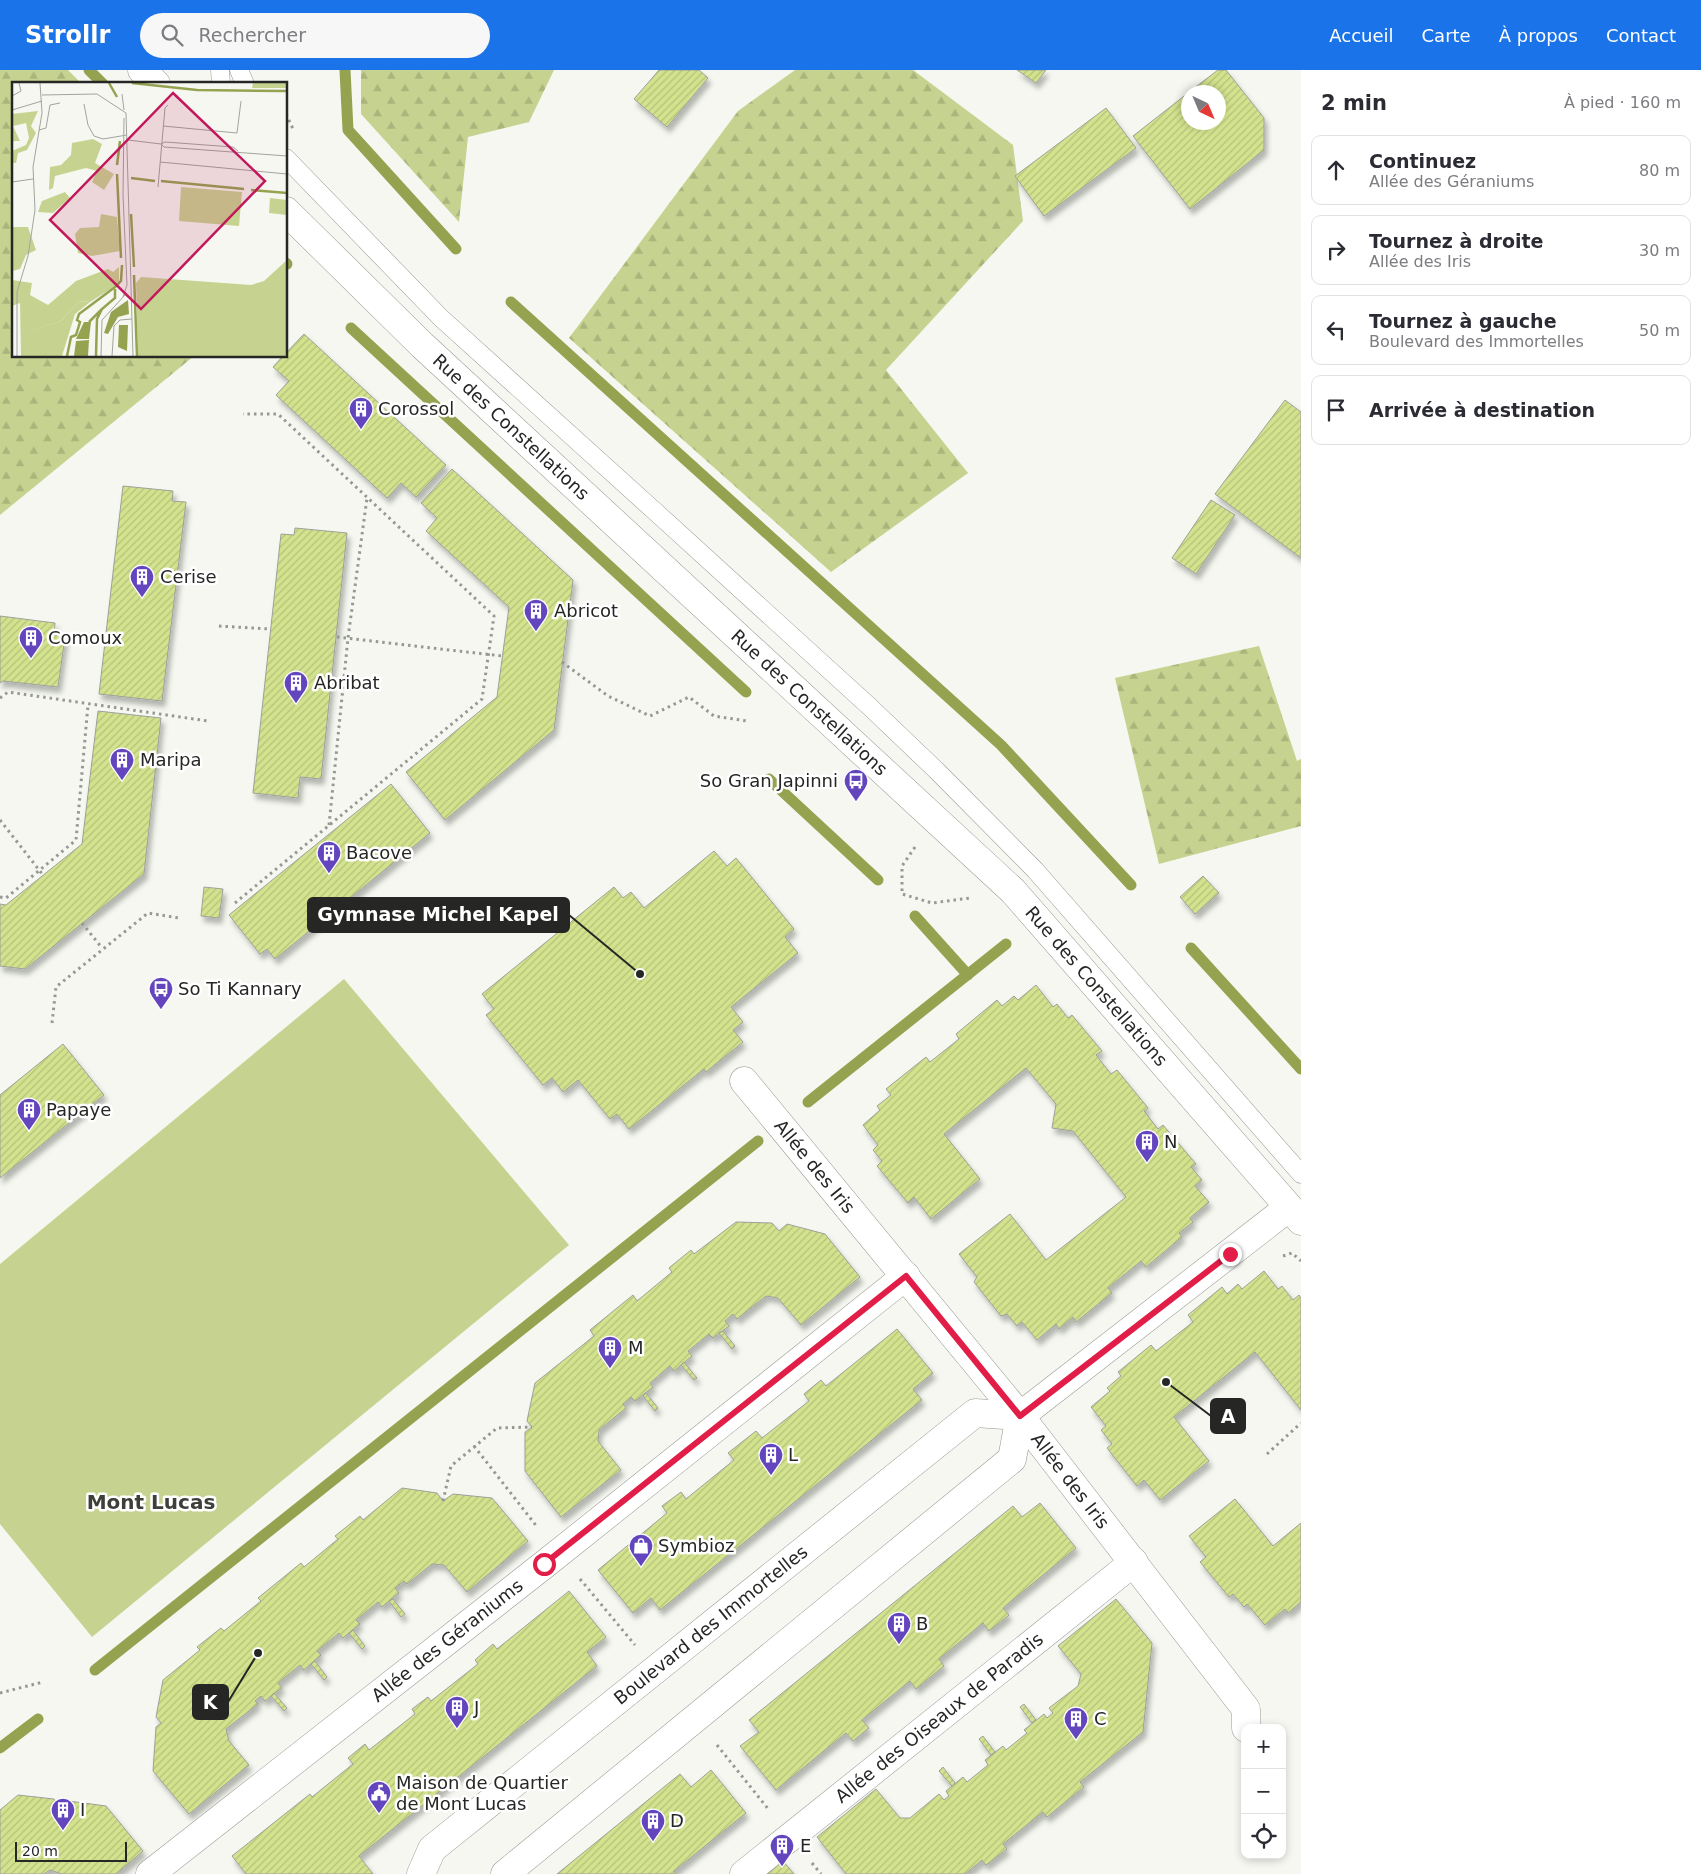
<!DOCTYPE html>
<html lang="fr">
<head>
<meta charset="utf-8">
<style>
  body { margin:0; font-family:"DejaVu Sans",sans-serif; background:#f7f7f7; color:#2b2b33 }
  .controls { position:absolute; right:15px; bottom:15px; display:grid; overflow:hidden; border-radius:10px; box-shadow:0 2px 8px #0003 }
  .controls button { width:45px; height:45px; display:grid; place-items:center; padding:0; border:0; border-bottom:1px solid #e1e1e2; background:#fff; color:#2b2b33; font:25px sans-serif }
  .compass { position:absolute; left:1181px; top:15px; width:45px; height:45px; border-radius:50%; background:#fff; box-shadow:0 2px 8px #0003; rotate:136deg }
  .scale { position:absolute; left:15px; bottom:12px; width:112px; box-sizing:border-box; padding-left:5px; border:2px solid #262724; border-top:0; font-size:14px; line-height:18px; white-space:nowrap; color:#262724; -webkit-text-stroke:4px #fff; paint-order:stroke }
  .stop { position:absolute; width:15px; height:15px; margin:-11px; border:4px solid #e11d48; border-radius:50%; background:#fff }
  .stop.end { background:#e11d48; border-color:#fff; box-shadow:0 1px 5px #0008 }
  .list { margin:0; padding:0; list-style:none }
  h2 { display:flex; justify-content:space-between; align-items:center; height:65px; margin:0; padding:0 20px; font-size:21px }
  h2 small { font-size:16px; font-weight:400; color:#7c7c81 }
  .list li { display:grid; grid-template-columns:32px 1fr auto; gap:15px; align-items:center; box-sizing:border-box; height:70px; margin:0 10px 10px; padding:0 10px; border:1px solid #e1e1e2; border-radius:10px }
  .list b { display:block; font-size:19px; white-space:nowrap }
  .list p { margin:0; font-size:16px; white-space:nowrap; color:#7c7c81 }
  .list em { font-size:16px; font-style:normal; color:#7c7c81 }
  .icon { flex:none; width:28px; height:28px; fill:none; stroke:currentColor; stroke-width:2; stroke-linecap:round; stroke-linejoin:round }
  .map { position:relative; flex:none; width:1301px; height:1804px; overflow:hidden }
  header { display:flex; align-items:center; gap:30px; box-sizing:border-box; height:70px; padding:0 25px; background:#1a73e8; color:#fff }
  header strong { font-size:24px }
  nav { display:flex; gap:28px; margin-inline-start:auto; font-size:18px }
  .search { width:350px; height:45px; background:#f7f7f7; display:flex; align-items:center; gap:12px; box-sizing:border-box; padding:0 18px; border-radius:28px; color:#7c7c81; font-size:19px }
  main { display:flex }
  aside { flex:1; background:#fff }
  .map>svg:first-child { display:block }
  .forest { fill:url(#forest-firs) }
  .pitch { fill:#c6d390 }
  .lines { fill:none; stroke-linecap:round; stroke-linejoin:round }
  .stream { stroke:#95a350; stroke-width:11 }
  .building { fill:url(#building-hatch); stroke:#9ea09a; filter:url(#shadow) }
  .service-casing { stroke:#979993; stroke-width:19 }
  .minor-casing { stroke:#979993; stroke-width:29 }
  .path { stroke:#969893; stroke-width:3; stroke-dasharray:2.5 4; stroke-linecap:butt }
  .service { stroke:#fff; stroke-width:18 }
  .minor { stroke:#fff; stroke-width:28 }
  .route { stroke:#e11d48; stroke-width:6 }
  .labels { text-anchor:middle; stroke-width:5; stroke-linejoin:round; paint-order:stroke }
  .poi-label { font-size:18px; fill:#262724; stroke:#fff; text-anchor:start }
  .street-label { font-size:18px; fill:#262724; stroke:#fff }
  .quarter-label { font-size:20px; font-weight:bold; fill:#3e3f3a; stroke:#fff }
  .inset-river { fill:none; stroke:#95a350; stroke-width:2.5 }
  .inset-road { fill:none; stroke:#a2a49e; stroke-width:1 }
  .view { fill:#c2185b; fill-opacity:0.15; stroke:#c2185b; stroke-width:2.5 }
  .inset-edge { fill:none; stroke:#262724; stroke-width:2.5 }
  .leader { fill:none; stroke:#262724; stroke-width:2 }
  .callout-dot { fill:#262724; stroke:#fff; stroke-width:2 }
  .callout { fill:#262724; stroke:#262724; stroke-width:2 }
  .callout-label { font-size:19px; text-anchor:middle; font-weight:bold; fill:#fff }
</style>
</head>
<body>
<header>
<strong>Strollr</strong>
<div class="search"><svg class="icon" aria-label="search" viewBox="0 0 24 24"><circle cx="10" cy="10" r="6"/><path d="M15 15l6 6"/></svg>Rechercher</div>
<nav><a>Accueil</a><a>Carte</a><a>À propos</a><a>Contact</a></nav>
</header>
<main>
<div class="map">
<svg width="1301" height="1804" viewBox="0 0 1301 1804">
  <defs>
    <pattern id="forest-firs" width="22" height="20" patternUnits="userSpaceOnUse" patternTransform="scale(1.25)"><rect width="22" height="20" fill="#c6d390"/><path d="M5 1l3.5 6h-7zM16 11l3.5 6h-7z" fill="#aab57c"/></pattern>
    <pattern id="building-hatch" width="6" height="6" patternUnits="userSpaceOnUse" patternTransform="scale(1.25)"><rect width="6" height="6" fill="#d2e28d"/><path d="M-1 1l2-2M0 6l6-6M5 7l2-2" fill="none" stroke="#b4c27a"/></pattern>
    <filter id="shadow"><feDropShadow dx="3" dy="5.5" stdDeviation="2.5" flood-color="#0004"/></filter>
  </defs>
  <rect width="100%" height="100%" fill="#f5f7f0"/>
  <path class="forest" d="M0 0H68L82 14H14V286H194L0 445Z
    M361 0H554L529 52 468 67 459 152 361 44Z
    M795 0H913L1013 75 1023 151 886 300 968 403 831 502 569 268 738 41Z
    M1259 576 1297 691 1301 689V756L1159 794 1115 608Z"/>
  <path class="pitch" d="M344 909 569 1175 92 1567 0 1454V1194Z"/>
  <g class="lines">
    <path class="stream" d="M89 0 103 14
      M345 0 348 60 456 179
      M286 193 287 194
      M511 232 1001 675 1131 815
      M351 258 746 622
      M769 709 878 810
      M915 846 968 905
      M1191 878 1301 999
      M808 1032 1006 874
      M95 1600 758 1071
      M0 1678 38 1649"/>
  </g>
  <path class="building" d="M659 0H699L708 8 667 57 634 29Z
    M1017 0H1046L1036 13Z
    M1218 0H1226L1264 48V80L1190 139 1133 66 1188 23V52H1218V22H1189Z
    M1106 38 1136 78 1044 146 1015 106Z
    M304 264 446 395 416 427 401 413 387 428 276 325 289 311 273 297 283 286H286V283Z
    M1285 330 1301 342V488L1215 424Z
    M452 399 573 510 554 660 445 750 406 702 497 627 509 537 426 461 437 448 421 433Z
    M123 416 173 421 172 431 186 432 162 631 99 624Z
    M1211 430 1235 445 1196 504 1172 488Z
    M295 458 347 463 321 709 300 707 298 728 253 723 281 464 294 465Z
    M0 546 55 553 54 565 65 567 58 617 3 611 0 613Z
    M98 641 161 648 144 804 25 899 0 896V834L6 835 82 774Z
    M391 714 430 763 275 889 267 879 260 884 229 845Z
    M714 781 727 796 736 788 794 859 785 867 798 883 731 937 743 952 733 960 743 972 706 1002 704 999 629 1059 617 1044 610 1049 578 1010 563 1022 552 1008 543 1015 486 945 494 939 482 924 614 817 623 828 631 822 644 838Z
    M1203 806 1219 823 1195 844 1180 827Z
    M204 817 223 819 219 848 201 846Z
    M1036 915 1053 937 1057 934 1068 948 1072 945 1102 981 1096 985 1111 1004 1117 1000 1148 1038 1144 1041 1158 1059 1163 1055 1196 1094 1191 1097 1202 1110 1195 1116 1209 1132 1190 1148 1193 1152 1179 1163 1182 1167 1146 1197 1141 1191 1108 1218 1112 1223 1076 1252 1073 1247 1059 1259 1056 1254 1037 1270 1022 1252 1017 1256 1007 1244 1001 1246 974 1212 977 1207 959 1184 1010 1144 1046 1190 1126 1127 1073 1061 1052 1058 1056 1034 1026 998 944 1064 980 1109 931 1149 914 1127 908 1133 877 1096 882 1091 873 1080 878 1075 863 1055 880 1040 877 1036 891 1025 886 1019 926 987 930 992 959 969 956 964 997 930 1002 936 1014 926 1018 930Z
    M63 974 104 1025 0 1108V1025Z
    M736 1152 772 1153 779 1161 787 1154 825 1164 860 1207 801 1255 778 1228 766 1226 737 1249 733 1244 725 1251 729 1256 713 1268 709 1264 688 1281 692 1286 674 1301 670 1296 650 1313 653 1317 635 1331 631 1327 623 1334 626 1338 599 1360 598 1371 621 1400 561 1447 525 1401V1362L532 1357 527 1351 535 1313 594 1266 590 1260 633 1225 637 1231 672 1202 669 1198 691 1180 694 1184Z
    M1264 1201 1278 1219 1282 1216 1293 1230 1299 1225 1301 1228V1340L1255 1282 1174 1347 1209 1391 1160 1430 1144 1410 1137 1416 1107 1378 1112 1374 1101 1360 1106 1356 1091 1337 1110 1321 1107 1318 1121 1306 1118 1302 1151 1275 1156 1281 1193 1252 1188 1245 1222 1217 1227 1224 1238 1214 1242 1219Z
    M897 1259 933 1303 913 1319 922 1330 660 1540 651 1528 633 1543 598 1500 667 1443 662 1436 681 1422 686 1429 734 1390 728 1383 756 1361 762 1368 809 1331 804 1324 821 1310 826 1316Z
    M723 1261 735 1276 732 1279 719 1263Z
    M684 1292 697 1308 694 1310 681 1295Z
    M646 1323 658 1338 655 1341 643 1326Z
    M402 1418 437 1423 443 1431 453 1424 492 1428 528 1471 467 1522 444 1495 432 1494 407 1514 404 1511 395 1518 399 1523 382 1537 378 1532 356 1550 360 1554 343 1568 339 1563 317 1581 321 1585 304 1600 300 1595 278 1613 282 1618 271 1626 265 1631 261 1626 255 1631 258 1634 226 1659 229 1671 249 1695 189 1744 153 1701 156 1657 161 1653 156 1647 163 1610 200 1580 197 1577 221 1558 224 1561 261 1531 258 1528 301 1493 304 1497 338 1469 335 1466 360 1446 363 1450Z
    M1235 1429 1273 1476 1301 1453V1532L1288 1543 1285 1539 1265 1555 1247 1534 1244 1537 1233 1524 1229 1527 1200 1492 1206 1487 1189 1466Z
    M1040 1433 1076 1478 1003 1538 1009 1545 989 1561 983 1553 939 1589 944 1596 916 1619 910 1611 862 1650 869 1658 853 1671 846 1663 776 1720 740 1676 759 1662 749 1650 1013 1436 1022 1447Z
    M569 1521 606 1567 587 1582 597 1596 359 1786 373 1804H246L232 1786 310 1724 312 1727 353 1694 348 1688 365 1674 369 1680 415 1644 412 1639 428 1627 431 1631 478 1594 475 1590 493 1574 497 1579Z
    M393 1529 405 1544 401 1547 389 1531Z
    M1116 1529 1152 1573 1143 1662 1080 1712 1084 1717 1047 1747 1043 1742 1003 1774 1007 1779 986 1795 982 1790 965 1804H846L817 1767 876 1719 900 1748H910L939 1724 944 1730 949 1726 946 1721 963 1707 967 1712 988 1695 985 1690 1003 1676 1006 1680 1027 1663 1024 1660 1044 1644 1047 1648 1053 1643 1049 1638 1078 1616 1081 1604 1058 1576Z
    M353 1560 365 1576 362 1579 349 1563Z
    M315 1591 327 1607 324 1610 311 1594Z
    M274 1623 287 1638 284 1641 271 1626Z
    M1024 1634 1036 1650 1032 1653 1020 1637Z
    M983 1666 995 1682 991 1685 979 1669Z
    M943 1697 955 1713 952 1716 939 1701Z
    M711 1700 746 1743 674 1801 676 1804H557L680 1704 691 1717Z
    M18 1725 54 1729 61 1737 69 1731 106 1736 143 1781 116 1804H62L50 1800 44 1804H0V1740Z
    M783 1791 794 1804H767Z"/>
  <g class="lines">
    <defs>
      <path id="service" d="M220 0 221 14
        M239 0 245 14
        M286 88 441 248 659 445 870 637 936 700 1035 800 1301 1104"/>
      <g id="minor">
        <path d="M142 0 156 14"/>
        <path id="s1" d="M286 141 422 275 1013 821 1301 1151"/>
        <path id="s2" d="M744 1011 1020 1346 1246 1639V1658"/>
        <path id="s3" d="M150 1804 545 1494 906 1206"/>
        <path id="s4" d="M421 1804 432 1779 975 1343 1020 1346 1288 1138"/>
        <path d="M505 1804 1012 1389 1020 1346"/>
        <path id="s5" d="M744 1804 1134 1492"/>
      </g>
    </defs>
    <use href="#service" class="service-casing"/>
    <use href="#minor" class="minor-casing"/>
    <path class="path" d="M286 44 294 61
      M219 556 270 559
      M337 567 502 586
      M562 592 608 626 650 646 689 627 714 646 747 651
      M0 628 8 622 208 651
      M0 750 43 805
      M329 755 348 568 367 428
      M915 777 902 796V824L932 833 970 828
      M0 827 6 828 76 770 88 635
      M235 833 482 629 494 546 278 344H243
      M82 853 102 878
      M52 953 56 917 148 843 179 848
      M1283 1186 1292 1183 1301 1191
      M474 1376 538 1458
      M1267 1384 1301 1353
      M443 1431 451 1396 497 1358 532 1357
      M580 1509 635 1575
      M0 1623 43 1612
      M717 1675 769 1740
      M812 1793 821 1804"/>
    <use href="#service" class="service"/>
    <use href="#minor" class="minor"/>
  </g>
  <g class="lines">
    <path class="route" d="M544 1494 906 1206 1020 1346 1230 1184"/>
  </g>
  <defs>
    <symbol id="building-pin" viewBox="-11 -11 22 30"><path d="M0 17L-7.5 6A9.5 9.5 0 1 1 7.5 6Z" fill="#6345bd" stroke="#fff"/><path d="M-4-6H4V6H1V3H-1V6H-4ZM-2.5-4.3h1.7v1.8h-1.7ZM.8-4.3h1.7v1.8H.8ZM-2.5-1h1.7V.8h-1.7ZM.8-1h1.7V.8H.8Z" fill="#fff"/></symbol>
    <symbol id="bus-pin" viewBox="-11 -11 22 30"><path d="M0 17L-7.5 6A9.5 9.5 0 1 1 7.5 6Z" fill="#6345bd" stroke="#fff"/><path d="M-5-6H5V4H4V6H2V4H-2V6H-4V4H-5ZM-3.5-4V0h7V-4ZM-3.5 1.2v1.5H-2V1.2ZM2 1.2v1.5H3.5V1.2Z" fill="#fff"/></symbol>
    <symbol id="shop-pin" viewBox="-11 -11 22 30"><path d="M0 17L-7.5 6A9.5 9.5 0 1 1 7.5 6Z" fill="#6345bd" stroke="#fff"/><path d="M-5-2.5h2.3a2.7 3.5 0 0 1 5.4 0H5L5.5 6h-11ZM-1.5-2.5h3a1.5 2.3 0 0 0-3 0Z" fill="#fff"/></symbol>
    <symbol id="civic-pin" viewBox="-11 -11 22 30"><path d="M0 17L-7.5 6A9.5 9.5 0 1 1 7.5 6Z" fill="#6345bd" stroke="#fff"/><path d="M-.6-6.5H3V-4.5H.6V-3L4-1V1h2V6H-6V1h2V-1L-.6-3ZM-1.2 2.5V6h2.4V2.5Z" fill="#fff"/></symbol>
  </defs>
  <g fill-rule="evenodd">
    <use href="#building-pin" x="347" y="325" width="28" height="38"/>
    <use href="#building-pin" x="128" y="493" width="28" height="38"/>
    <use href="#building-pin" x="522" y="527" width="28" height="38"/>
    <use href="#building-pin" x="17" y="554" width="28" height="38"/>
    <use href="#building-pin" x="282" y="599" width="28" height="38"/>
    <use href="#building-pin" x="108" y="676" width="28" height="38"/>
    <use href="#bus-pin" x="842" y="697" width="28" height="38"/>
    <use href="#building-pin" x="315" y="769" width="28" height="38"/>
    <use href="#bus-pin" x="147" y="905" width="28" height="38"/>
    <use href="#building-pin" x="15" y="1026" width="28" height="38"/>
    <use href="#building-pin" x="1133" y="1058" width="28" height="38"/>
    <use href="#building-pin" x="596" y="1264" width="28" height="38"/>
    <use href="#building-pin" x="757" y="1371" width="28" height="38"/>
    <use href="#shop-pin" x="627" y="1462" width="28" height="38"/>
    <use href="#building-pin" x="885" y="1540" width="28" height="38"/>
    <use href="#building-pin" x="443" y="1624" width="28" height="38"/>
    <use href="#building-pin" x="1062" y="1635" width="28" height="38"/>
    <use href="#civic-pin" x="365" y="1709" width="28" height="38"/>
    <use href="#building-pin" x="49" y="1726" width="28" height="38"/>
    <use href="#building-pin" x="639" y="1737" width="28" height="38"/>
    <use href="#building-pin" x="768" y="1762" width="28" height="38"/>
  </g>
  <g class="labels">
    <g class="poi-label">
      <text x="378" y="345">Corossol</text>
      <text x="160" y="513">Cerise</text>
      <text x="554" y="547">Abricot</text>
      <text x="48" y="574">Comoux</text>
      <text x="314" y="619">Abribat</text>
      <text x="140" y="696">Maripa</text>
      <text x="838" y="717" text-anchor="end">So Gran Japinni</text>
      <text x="346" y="789">Bacove</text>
      <text x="178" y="925">So Ti Kannary</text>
      <text x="46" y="1046">Papaye</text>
      <text x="1164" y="1078">N</text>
      <text x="628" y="1284">M</text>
      <text x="788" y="1391">L</text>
      <text x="658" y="1482">Symbioz</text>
      <text x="916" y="1560">B</text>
      <text x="474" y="1644">J</text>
      <text x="1094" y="1655">C</text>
      <text x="396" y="1719">Maison de Quartier<tspan x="396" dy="21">de Mont Lucas</tspan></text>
      <text x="80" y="1746">I</text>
      <text x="670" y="1757">D</text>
      <text x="800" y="1782">E</text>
    </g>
    <g class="street-label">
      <text dy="6" stroke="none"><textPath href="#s1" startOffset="312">Rue des Constellations</textPath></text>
      <text dy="6" stroke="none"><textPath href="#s1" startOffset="718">Rue des Constellations</textPath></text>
      <text dy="6" stroke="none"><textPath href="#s1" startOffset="1122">Rue des Constellations</textPath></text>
      <text dy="6" stroke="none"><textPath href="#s2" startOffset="111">Allée des Iris</textPath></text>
      <text dy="6" stroke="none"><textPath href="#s2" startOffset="516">Allée des Iris</textPath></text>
      <text dy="6" stroke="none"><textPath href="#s4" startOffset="385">Boulevard des Immortelles</textPath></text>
      <text dy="6" stroke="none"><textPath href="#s3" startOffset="378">Allée des Géraniums</textPath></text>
      <text dy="6" stroke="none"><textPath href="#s5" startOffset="250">Allée des Oiseaux de Paradis</textPath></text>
    </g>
    <g class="quarter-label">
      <text x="151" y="1439">Mont Lucas</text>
    </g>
  </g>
  <g transform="translate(12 12)">
    <rect width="275" height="275" fill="#f5f7f0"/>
    <path d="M241 1H275V6H240ZM67 219 78 220 63 232 50 274H17V249L49 239Z" fill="#c6d390"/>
    <path d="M26 29 19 44 24 51 15 68 6 71 4 81H0V69L14 63 17 56 14 41 1 44 8 59H0V32ZM81 57 90 62 83 81 102 92 92 108 80 100 85 89 74 86 43 94 41 106 37 108 38 85 49 83 59 73 60 61ZM53 110 58 116 41 131 26 130 30 119ZM89 132 105 135 108 169 80 174 66 171 63 152 68 146 87 145ZM0 145H16L24 168 14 173 8 187 0 189ZM275 178V274H126L124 201 129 195 239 203 252 199ZM107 185V199L100 206 78 220 67 219 49 239 18 249 17 274H9L8 221 0 224V198L20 201 18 213 36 223 64 199 96 187 101 190Z" fill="#c6d390"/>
    <path d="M169 105 230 110 227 144 167 139ZM258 116 275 118V133L257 131Z" fill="#c6d390"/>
    <path d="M116 218 117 232 106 235 96 252 92 251 99 230ZM72 240H79L77 257H64ZM107 243H116L115 269 106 265ZM77 258 76 274H62L64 259Z" fill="#95a350"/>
    <path class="inset-river" d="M97 1 105 15M120 1 185 8 275 9M105 83 108 59M105 92 109 176M119 96 143 99M149 99 232 107M239 108 275 111M119 132 122 185M122 193 125 274M77 240 90 227M55 274 59 255 64 253 68 240 65 238 67 232 103 205 109 199 110 183M84 274 85 237 90 227 103 216V207"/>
    <path class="inset-road" d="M110 12 112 28M30 13 85 12 114 31 121 274M0 14 9 9 7 1M72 22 76 43 82 54 91 57 115 53M0 28 30 19M151 44 225 51 229 19M27 48 34 46 38 23 48 21M116 58 149 62 152 65 275 74M149 62 153 60 221 65 226 69M148 80 275 92M0 100 21 97M146 105 153 26 156 23M111 215 115 203 111 113 112 36M5 274V210L16 174 23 128 21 85 30 31 28 1M89 274 90 238 113 213M100 274 102 244 108 238 120 237"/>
    <path class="view" d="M161 11 253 99 129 227 38 138Z"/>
    <rect width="275" height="275" class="inset-edge"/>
  </g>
  <path class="leader" d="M640 904L569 845M1166 1312L1211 1346M258 1583L228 1632"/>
  <g class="callout-dot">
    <circle cx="640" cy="904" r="5"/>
    <circle cx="1166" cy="1312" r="5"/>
    <circle cx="258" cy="1583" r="5"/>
  </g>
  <g class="callout">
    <rect x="308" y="828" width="261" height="34" rx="5"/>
    <rect x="1211" y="1329" width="34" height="34" rx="5"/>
    <rect x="193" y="1615" width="35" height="34" rx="5"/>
  </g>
  <g class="callout-label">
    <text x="438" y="851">Gymnase Michel Kapel</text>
    <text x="1228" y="1353">A</text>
    <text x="210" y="1639">K</text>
  </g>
</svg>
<div class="controls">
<button>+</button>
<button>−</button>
<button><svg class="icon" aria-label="locate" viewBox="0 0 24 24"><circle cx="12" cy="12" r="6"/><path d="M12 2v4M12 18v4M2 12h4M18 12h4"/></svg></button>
</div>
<svg class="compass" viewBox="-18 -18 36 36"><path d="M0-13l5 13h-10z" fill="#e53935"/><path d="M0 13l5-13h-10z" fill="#7c7c81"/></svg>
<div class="scale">20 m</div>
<div class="stop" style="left:544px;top:1494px"></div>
<div class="stop end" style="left:1230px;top:1184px"></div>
</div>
<aside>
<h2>2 min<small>À pied · 160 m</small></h2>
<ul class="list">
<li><svg class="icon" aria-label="ahead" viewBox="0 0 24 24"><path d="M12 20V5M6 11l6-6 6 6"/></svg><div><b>Continuez</b><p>Allée des Géraniums</p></div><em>80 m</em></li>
<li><svg class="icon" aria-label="right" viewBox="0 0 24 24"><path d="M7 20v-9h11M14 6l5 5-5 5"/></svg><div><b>Tournez à droite</b><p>Allée des Iris</p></div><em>30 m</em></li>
<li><svg class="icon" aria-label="left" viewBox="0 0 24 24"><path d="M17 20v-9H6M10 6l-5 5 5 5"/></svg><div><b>Tournez à gauche</b><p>Boulevard des Immortelles</p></div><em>50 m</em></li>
<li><svg class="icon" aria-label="arrive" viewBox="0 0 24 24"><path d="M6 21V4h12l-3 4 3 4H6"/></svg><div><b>Arrivée à destination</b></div></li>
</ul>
</aside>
</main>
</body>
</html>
